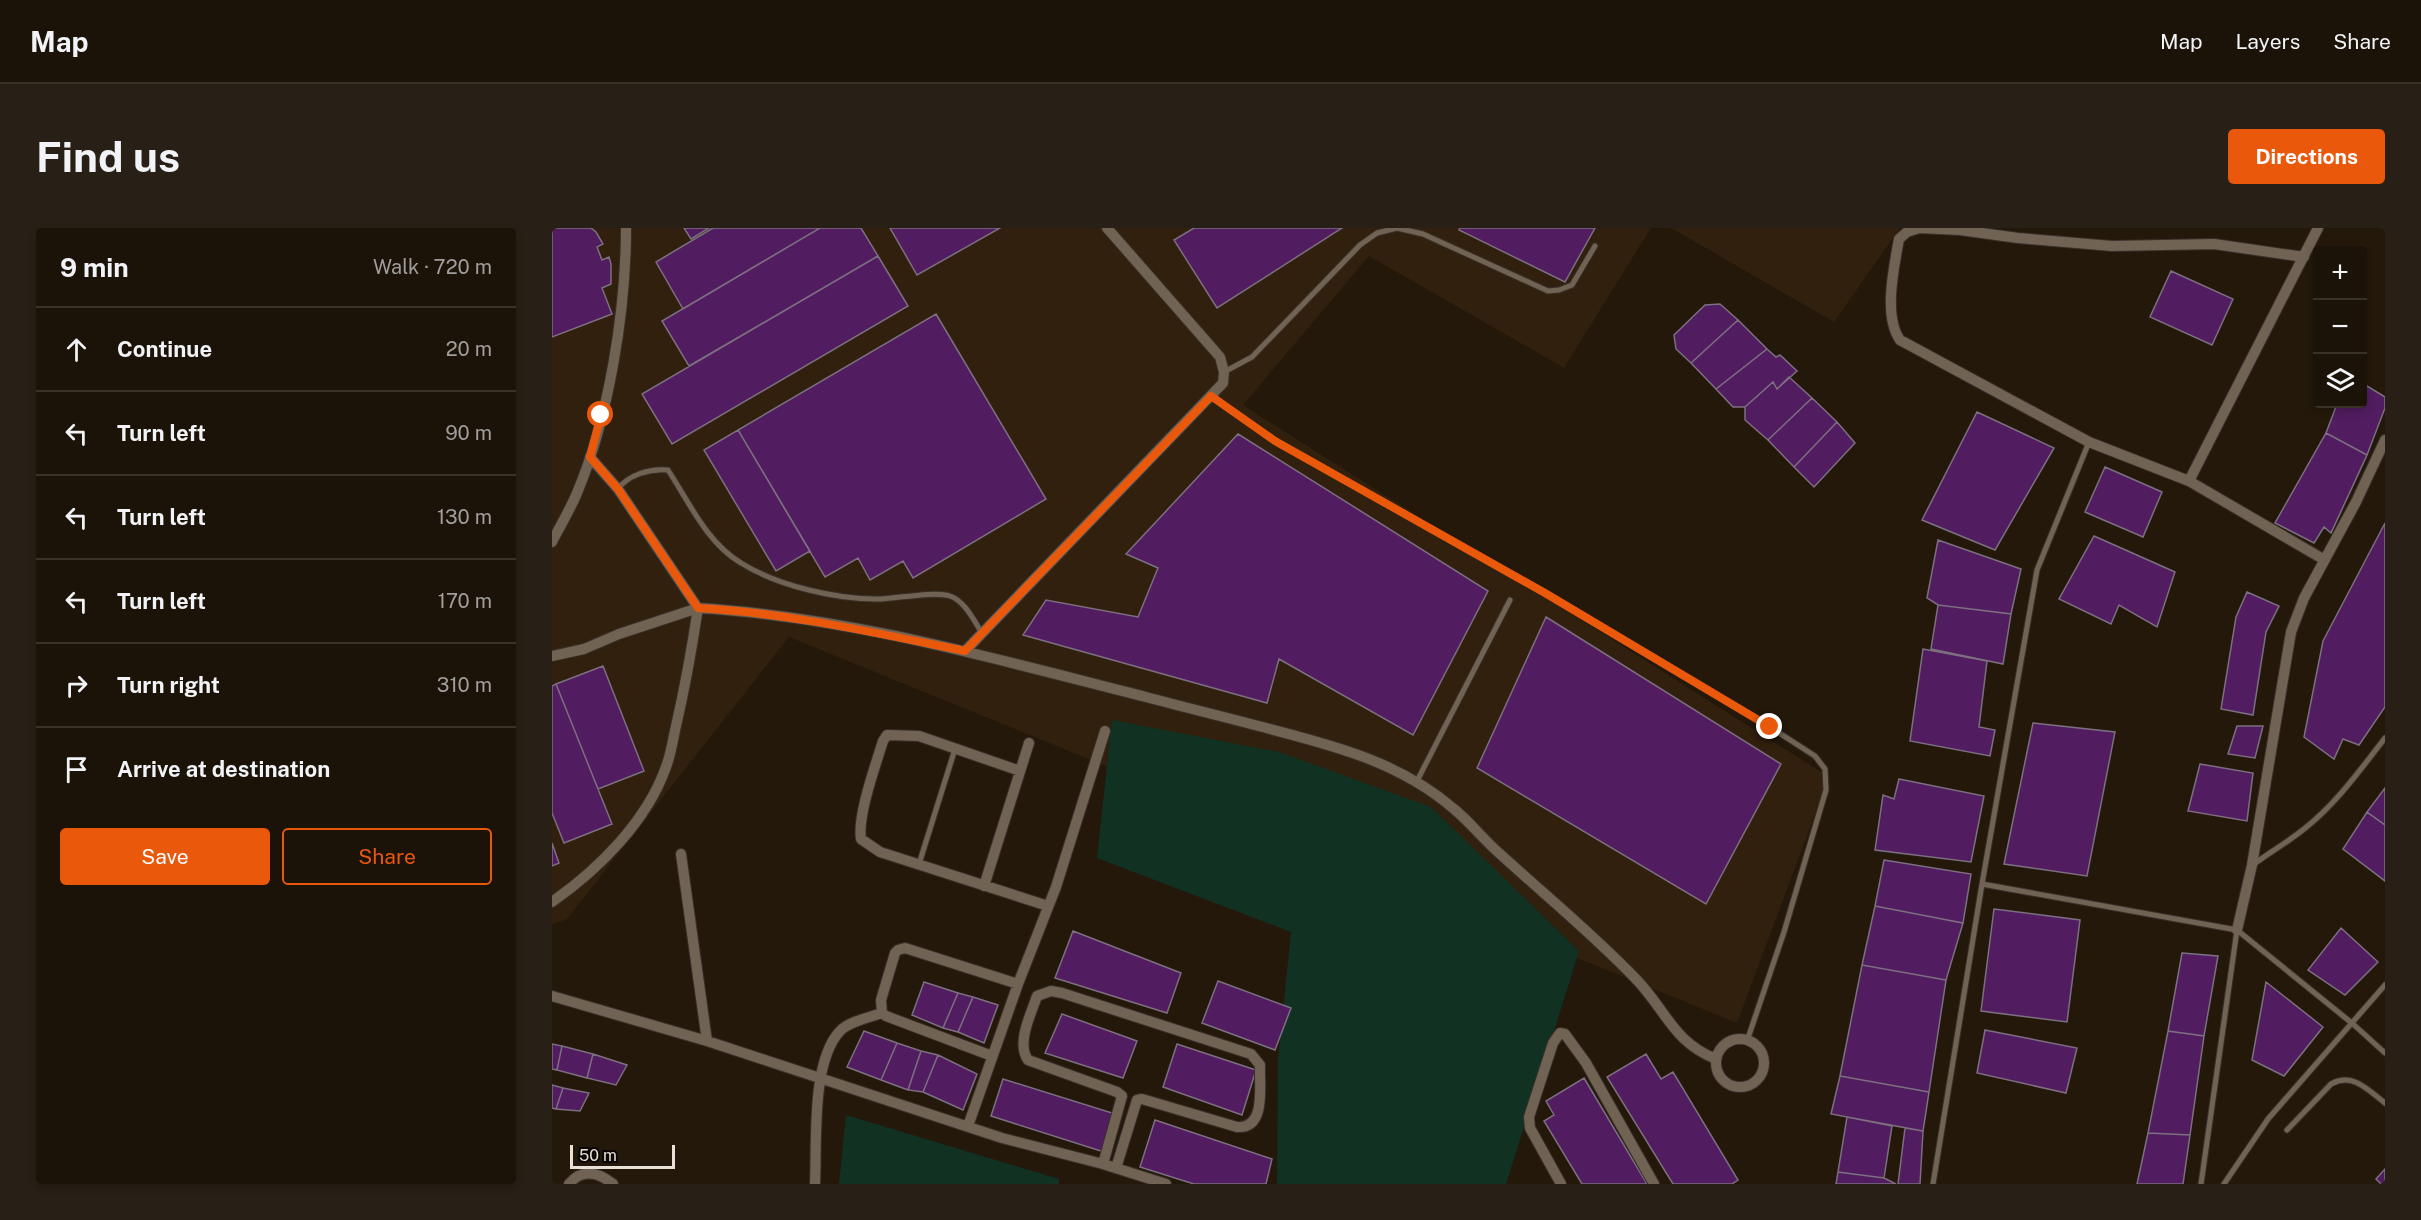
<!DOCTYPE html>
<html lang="en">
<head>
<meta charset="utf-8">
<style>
  body { margin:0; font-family:"Public Sans",sans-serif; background:#282016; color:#f1f3f6 }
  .controls { position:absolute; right:18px; top:18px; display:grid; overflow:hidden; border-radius:6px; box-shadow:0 3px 9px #0003 }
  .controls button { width:54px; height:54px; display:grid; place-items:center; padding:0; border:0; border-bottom:2px solid #393229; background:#1b1208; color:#f1f3f6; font:30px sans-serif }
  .scale { position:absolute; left:18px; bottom:15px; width:105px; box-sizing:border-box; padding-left:6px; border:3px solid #e9e0d8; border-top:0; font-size:16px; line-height:21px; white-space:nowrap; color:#e9e0d8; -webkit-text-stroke:4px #090502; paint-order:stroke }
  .stop { position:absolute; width:18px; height:18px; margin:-14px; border:4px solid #ea580c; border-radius:50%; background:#fff }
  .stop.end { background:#ea580c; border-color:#fff; box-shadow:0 2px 6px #0008 }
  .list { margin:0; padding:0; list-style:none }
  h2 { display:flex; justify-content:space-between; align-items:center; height:78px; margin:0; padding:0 24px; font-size:26px }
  h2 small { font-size:20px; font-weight:400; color:#a09e9c }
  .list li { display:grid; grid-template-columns:39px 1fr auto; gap:18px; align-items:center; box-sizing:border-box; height:84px; padding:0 24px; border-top:2px solid #393229 }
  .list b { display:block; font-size:22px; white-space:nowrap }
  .list em { font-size:20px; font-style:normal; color:#a09e9c }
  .actions { display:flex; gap:12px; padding:18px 24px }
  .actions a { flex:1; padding:14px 0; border:2px solid #ea580c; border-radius:6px; text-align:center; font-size:21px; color:#ea580c }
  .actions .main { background:#ea580c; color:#fff }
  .icon { flex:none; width:33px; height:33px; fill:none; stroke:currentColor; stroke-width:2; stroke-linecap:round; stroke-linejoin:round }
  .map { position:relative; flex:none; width:1833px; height:956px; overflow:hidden; border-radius:6px }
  header { display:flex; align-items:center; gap:36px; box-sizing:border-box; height:84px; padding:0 30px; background:#1b1208; border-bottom:2px solid #393229 }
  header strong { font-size:28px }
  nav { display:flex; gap:33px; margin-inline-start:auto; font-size:21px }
  .intro { display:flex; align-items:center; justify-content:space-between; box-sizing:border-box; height:144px; padding:0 36px }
  h1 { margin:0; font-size:42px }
  .button { padding:15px 27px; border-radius:6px; background:#ea580c; color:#fff; font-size:21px; font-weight:700 }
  main { display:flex; gap:36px; padding:0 36px }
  aside { flex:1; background:#1b1208; border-radius:6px; box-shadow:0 3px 9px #0003 }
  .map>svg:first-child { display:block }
  .built { fill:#30200d }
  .green { fill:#113223 }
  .building { fill:#511c60; stroke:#7c6f80; stroke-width:1.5 }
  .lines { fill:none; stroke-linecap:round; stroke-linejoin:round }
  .lane-casing { stroke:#39302b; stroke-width:7 }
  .street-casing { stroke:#39302b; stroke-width:12 }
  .lane { stroke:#716354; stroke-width:5 }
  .street { stroke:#716354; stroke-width:10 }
  .route { stroke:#ea580c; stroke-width:8 }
</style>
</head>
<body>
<header>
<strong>Map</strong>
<nav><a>Map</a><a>Layers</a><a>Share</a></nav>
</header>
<div class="intro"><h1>Find us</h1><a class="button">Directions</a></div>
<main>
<aside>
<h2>9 min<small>Walk · 720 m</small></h2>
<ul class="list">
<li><svg class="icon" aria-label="ahead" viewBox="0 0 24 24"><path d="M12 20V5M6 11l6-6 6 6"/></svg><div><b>Continue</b></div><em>20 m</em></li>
<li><svg class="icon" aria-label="left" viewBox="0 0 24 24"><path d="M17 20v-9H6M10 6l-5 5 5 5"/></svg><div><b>Turn left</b></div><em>90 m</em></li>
<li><svg class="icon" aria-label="left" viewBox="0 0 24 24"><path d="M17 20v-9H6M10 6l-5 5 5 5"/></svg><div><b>Turn left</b></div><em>130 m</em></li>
<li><svg class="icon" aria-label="left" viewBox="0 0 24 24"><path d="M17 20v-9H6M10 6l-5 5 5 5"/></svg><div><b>Turn left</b></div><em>170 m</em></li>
<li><svg class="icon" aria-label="right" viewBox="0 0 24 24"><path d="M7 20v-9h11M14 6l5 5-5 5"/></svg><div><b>Turn right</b></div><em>310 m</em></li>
<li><svg class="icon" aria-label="arrive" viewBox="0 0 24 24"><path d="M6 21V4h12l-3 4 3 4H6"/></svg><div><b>Arrive at destination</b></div></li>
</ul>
<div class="actions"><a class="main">Save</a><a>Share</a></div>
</aside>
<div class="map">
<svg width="1833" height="956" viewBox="0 0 1833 956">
  <rect width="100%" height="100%" fill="#24180b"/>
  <path class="built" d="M0 0H1099L1012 140 817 28 691 177 1277 549 1185 795 237 409 15 691 0 696Z
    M1119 0H1348L1282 94Z"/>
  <path class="green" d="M560 492 727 524 879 579 1027 723 954 956H725L726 833 739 704 545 630Z
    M294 887 507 951V956H287Z"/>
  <path class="building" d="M0 0H39L44 4 51 16 45 19 50 32 57 29 59 36V56L50 60 60 86 0 109Z
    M132 0H157L139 11Z
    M161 0H268L131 81 104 34Z
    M268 0H309L326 28 137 138 110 93Z
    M338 0H448L365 47Z
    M642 0H790L665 80 622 12Z
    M908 0H1043L1013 54 907 2Z
    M326 28 356 78 120 216 90 166Z
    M1619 43 1681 71 1660 117 1598 89Z
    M1168 76 1186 92 1139 135 1124 121 1122 107 1153 77Z
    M384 86 494 271 361 350 351 333 318 352 306 330 273 349 186 202Z
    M1186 92 1215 121 1164 161 1139 135Z
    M1215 121 1224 129 1228 127 1245 143 1225 161 1221 154 1193 179H1181L1164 161Z
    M1237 149 1260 170 1216 212 1193 192V179L1221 154 1225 161Z
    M1810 155 1833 169V180L1815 227 1774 205 1785 176H1810Z
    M1260 170 1285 194 1242 239 1216 212Z
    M1425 184 1502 220 1443 322 1370 292Z
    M1285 194 1303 215 1262 259 1242 239Z
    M186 202 258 323 224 343 152 222Z
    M1774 205 1815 227 1779 305 1772 299 1762 315 1723 295Z
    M686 206 936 363 861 507 727 431 715 475 471 407 494 372 586 389 606 340 574 326Z
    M1553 239 1610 264 1591 309 1533 284Z
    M1833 295V479L1807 517 1791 511 1782 531 1752 509 1771 413Z
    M1542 308 1623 344 1605 399 1567 377 1559 396 1507 371Z
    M1386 312 1469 341 1459 386 1386 377 1375 370Z
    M1695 364 1727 378 1714 404 1701 487 1669 481 1684 389Z
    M1386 377 1459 386 1451 436 1379 421Z
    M994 389 1229 536 1154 676 925 540Z
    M1371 421 1435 433 1427 499 1443 502 1438 528 1358 513Z
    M51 438 92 543 46 561 4 456Z
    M4 456 60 596 12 615 0 585V458Z
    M1481 495 1563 504 1535 648 1452 636Z
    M1685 498H1711L1703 530 1676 526Z
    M1648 536 1701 545 1695 593 1636 583Z
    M1347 551 1432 568 1419 634 1323 622 1331 567 1342 571Z
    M1833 560V597L1815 584Z
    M1815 584 1833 597V653L1791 621Z
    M0 615 7 635 0 638Z
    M1332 632 1419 646 1411 695 1323 678Z
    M1323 678 1411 695 1394 752 1310 737Z
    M1442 681 1528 692 1515 794 1429 783Z
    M1789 700 1826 734 1793 767 1756 742Z
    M521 703 629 745 615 785 503 750Z
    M1630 725 1666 728 1652 808 1616 803Z
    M1310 737 1394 752 1377 864 1288 848Z
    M666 753 739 780 723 822 650 795Z
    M372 754 406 765 391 800 360 787Z
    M1714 754 1771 799 1732 848 1700 832Z
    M406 765 421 769 406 804 391 800Z
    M421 769 446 777 432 815 406 804Z
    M510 786 585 813 571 850 493 825Z
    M1433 802 1525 820 1514 865 1425 845Z
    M312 803 345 815 329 852 295 839Z
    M1616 803 1652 808 1638 907 1596 905Z
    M345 815 369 823 356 862 329 852Z
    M0 816 10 818 5 842 0 841Z
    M625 816 704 842 690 887 611 859Z
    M10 818 41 826 35 850 5 842Z
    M369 823 386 827 371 864 356 862Z
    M41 826 75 837 64 857 35 850Z
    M1094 826 1109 851 1121 844 1186 952 1180 956H1121L1055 849Z
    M386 827 425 846 411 882 371 864Z
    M1288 848 1377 864 1371 903 1279 886Z
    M1032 850 1095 956H1030L992 893 1002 887 994 873Z
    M451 851 560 885 552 924 439 888Z
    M0 857 11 860 4 881 0 880Z
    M11 860 37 865 28 883 4 881Z
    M1295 889 1340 898 1332 950 1286 944Z
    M603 892 720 931 714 956H642L588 939Z
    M1353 900 1371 903 1368 956H1346Z
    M1596 905 1638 907 1631 956H1585Z
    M1833 941V956H1829L1824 951Z
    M1286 944 1332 950 1344 956H1284Z"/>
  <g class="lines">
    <defs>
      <path id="lane" d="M672 144 700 129 808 17 825 5 845 0 871 6 996 63 1007 62 1020 57 1043 18
        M659 168 724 213 993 365 1218 499 1263 528 1273 541 1274 562 1232 704 1195 813
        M66 261C76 247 98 240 116 242 137 274 155 315 189 335 226 358 286 372 329 371 347 370 383 363 398 368 413 373 422 393 430 405
        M865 553 958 372
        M367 636 403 521
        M1702 636C1718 624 1736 614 1752 601 1784 576 1808 542 1833 510
        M1430 656 1685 702 1801 796 1833 825
        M1735 902 1779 856C1801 844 1816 862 1833 875
        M1381 956 1430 656 1485 342 1537 214
        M1649 956 1685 702
        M1672 956 1716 891 1833 757"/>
      <path id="street" d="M1367 0 1355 4 1347 11C1342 39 1331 88 1348 112L1537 214 1637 253 1771 331
        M1367 0 1408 2 1466 10 1560 18 1662 16 1752 29
        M38 229 66 261 146 380C298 389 447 432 594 469 635 480 677 490 718 501 784 518 849 535 902 581 918 594 931 611 947 625 993 667 1041 706 1084 751 1114 782 1121 814 1164 831
        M1637 253 1766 0
        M0 314C8 298 18 282 25 265 57 189 74 82 74 0
        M413 423 671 155 672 144 668 129 555 0
        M0 428 32 421 67 406 146 380C140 420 133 459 124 498 121 511 119 526 114 539 95 593 47 641 0 674
        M468 543 367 508 335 507 331 513C324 536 305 588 309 611L328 624 496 678
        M129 626 155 813
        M432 658 477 515
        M1685 702 1700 637 1739 404 1752 370 1804 274 1833 212
        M0 768 155 813 450 910 551 936 614 956
        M1164 835a24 24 0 1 1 48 0a24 24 0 1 1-48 0Z
        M440 828 334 788 330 785 329 772 343 725 346 722 353 720 466 756
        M416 898 466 756 504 659 553 503
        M551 936 570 868 565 864 476 832C464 815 479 786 485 768L499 763 510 765 699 826 708 837C707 857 715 901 685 899L590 871 585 872 564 940
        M17 956C30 940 46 944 61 956
        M263 956C265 914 259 834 288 803 296 794 318 789 330 785
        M1009 956 978 900 977 889 1001 815 1008 805 1013 806 1034 835 1102 956"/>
    </defs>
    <use href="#lane" class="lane-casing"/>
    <use href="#street" class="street-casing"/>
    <use href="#lane" class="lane"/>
    <use href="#street" class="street"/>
  </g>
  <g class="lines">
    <path class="route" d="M49 187 38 229 66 261 146 380C237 385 324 405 413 423L659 168 723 213 993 365 1218 499"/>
  </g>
</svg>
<div class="controls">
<button>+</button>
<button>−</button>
<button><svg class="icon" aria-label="layers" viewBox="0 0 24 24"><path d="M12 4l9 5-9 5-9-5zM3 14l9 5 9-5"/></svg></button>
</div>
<div class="scale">50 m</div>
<div class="stop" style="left:49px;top:187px"></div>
<div class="stop end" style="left:1218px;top:499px"></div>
</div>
</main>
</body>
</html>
